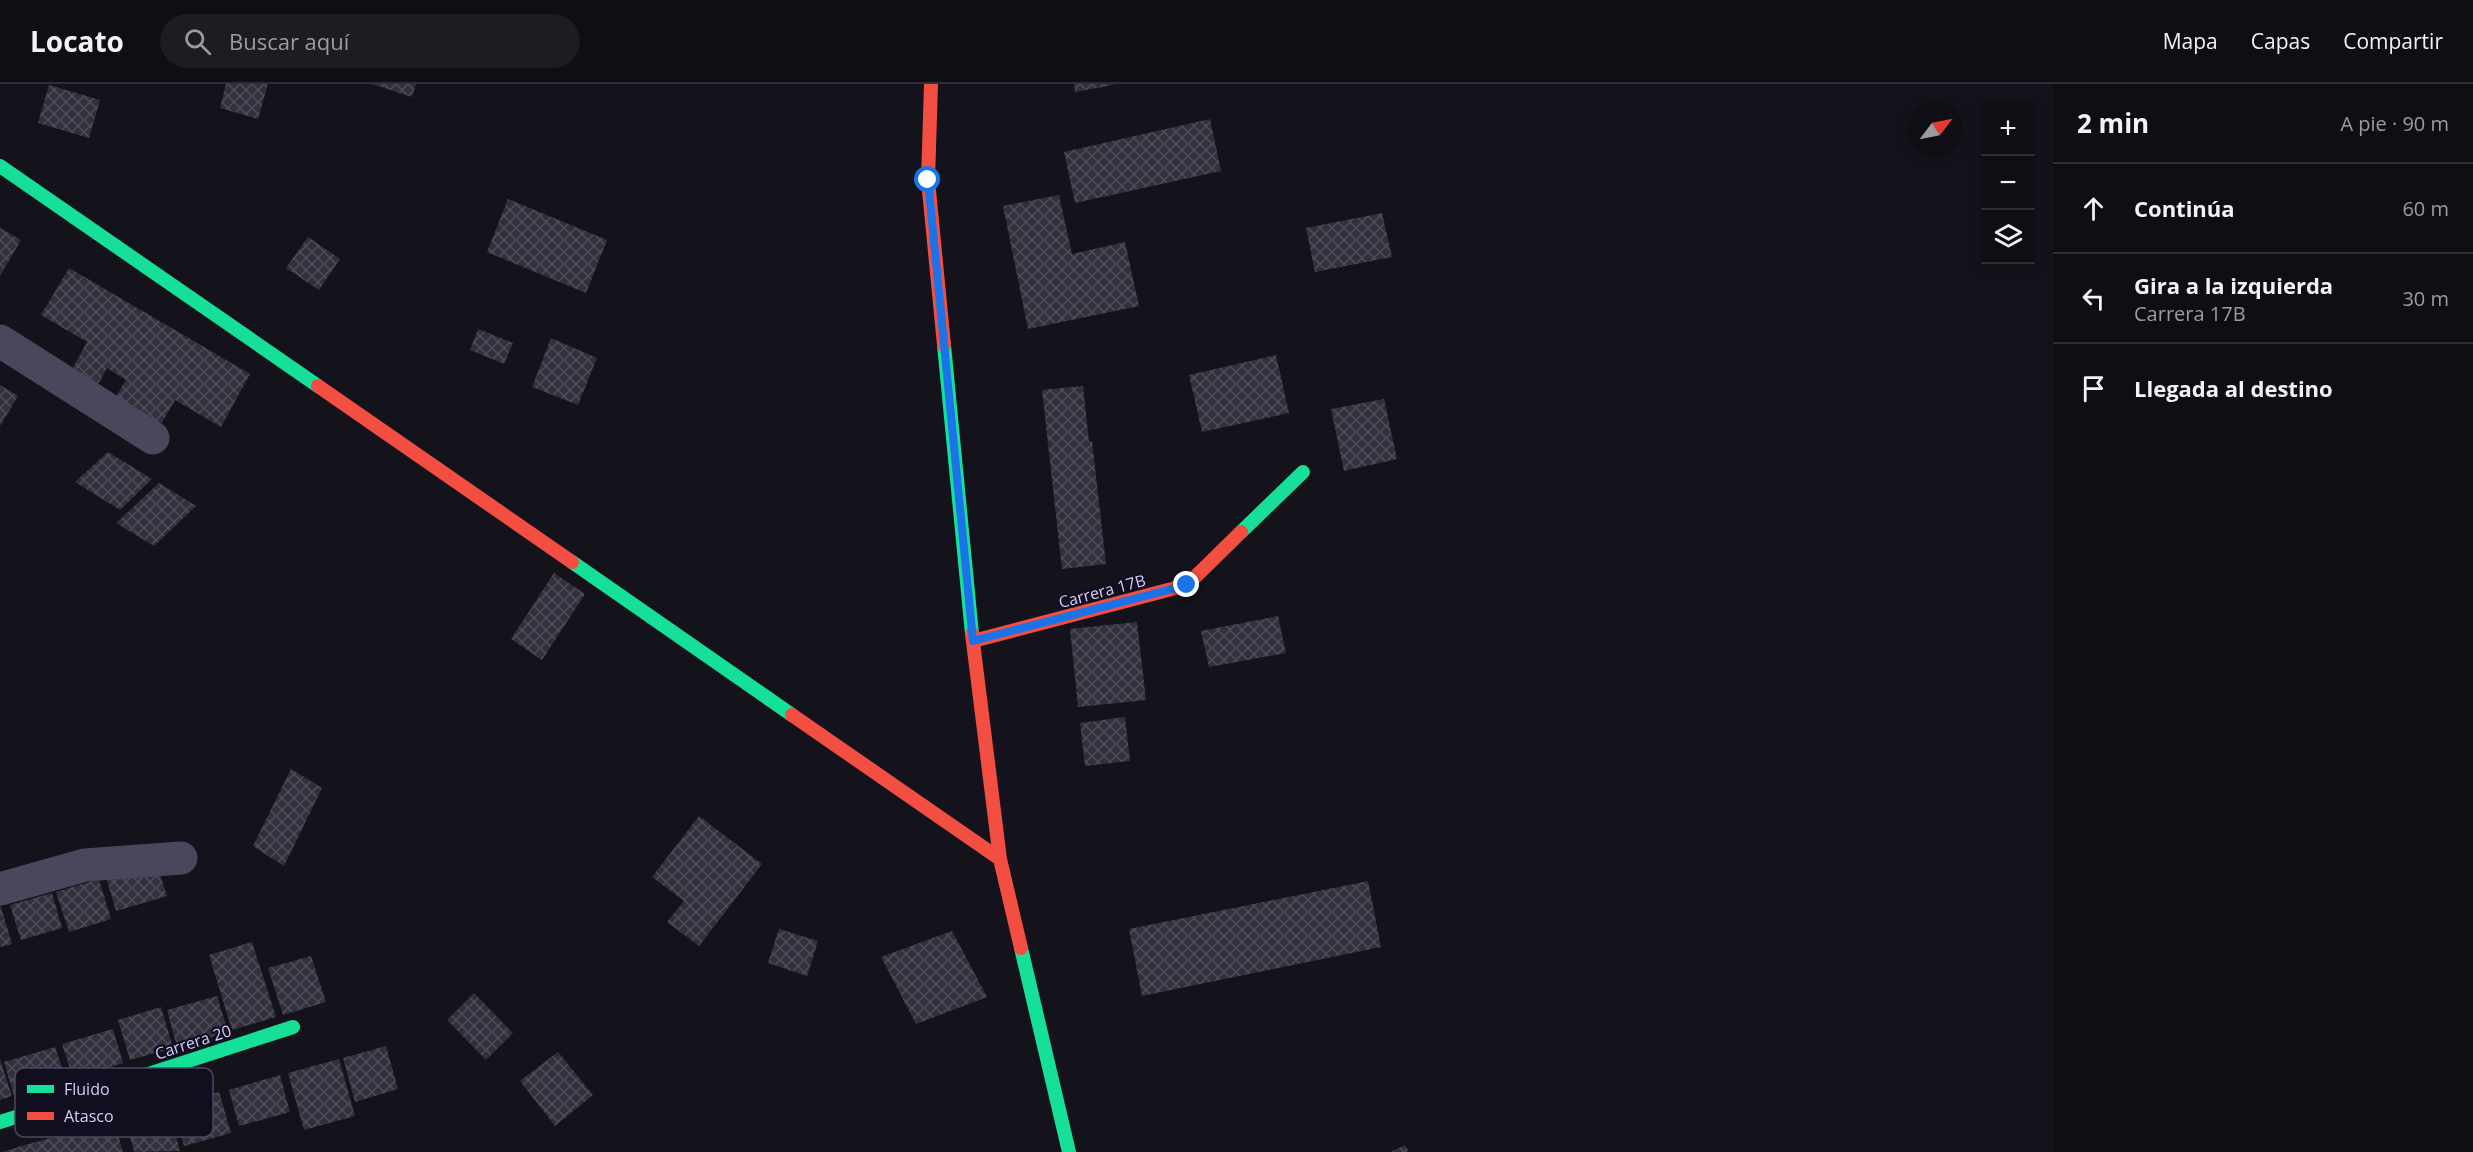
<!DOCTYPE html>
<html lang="es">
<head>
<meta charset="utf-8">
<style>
  body { margin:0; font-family:"Open Sans",sans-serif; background:#1d1c22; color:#f1f3f6 }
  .controls { position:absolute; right:18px; top:18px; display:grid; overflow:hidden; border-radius:0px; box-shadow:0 3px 15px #0003 }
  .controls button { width:54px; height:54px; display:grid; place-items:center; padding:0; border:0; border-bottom:2px solid #2f2e34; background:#0f0e14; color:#f1f3f6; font:30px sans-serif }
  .compass { position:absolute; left:1909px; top:18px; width:54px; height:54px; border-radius:50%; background:#0f0e14; box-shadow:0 3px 15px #0003; rotate:58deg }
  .stop { position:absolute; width:18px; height:18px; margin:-14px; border:4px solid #1a73e8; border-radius:50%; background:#fff }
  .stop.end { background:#1a73e8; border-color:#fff; box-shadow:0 2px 6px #0008 }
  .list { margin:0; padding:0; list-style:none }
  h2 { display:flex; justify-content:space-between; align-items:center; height:78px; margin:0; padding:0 24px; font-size:26px }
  h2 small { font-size:20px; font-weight:400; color:#9b9ca0 }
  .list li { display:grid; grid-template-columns:39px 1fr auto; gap:18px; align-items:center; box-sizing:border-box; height:90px; padding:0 24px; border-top:2px solid #2f2e34 }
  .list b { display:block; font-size:22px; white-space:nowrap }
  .list p { margin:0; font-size:20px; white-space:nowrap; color:#9b9ca0 }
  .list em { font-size:20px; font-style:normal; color:#9b9ca0 }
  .icon { flex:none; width:33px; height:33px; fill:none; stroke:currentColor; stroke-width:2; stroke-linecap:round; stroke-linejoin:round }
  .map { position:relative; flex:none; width:2053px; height:1068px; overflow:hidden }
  header { display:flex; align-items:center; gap:36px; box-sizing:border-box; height:84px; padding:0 30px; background:#0f0e14; border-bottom:2px solid #2f2e34 }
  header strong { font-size:28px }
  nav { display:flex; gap:33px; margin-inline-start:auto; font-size:21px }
  .search { width:420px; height:54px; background:#1d1c22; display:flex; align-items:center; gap:15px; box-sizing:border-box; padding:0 21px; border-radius:33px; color:#9b9ca0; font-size:22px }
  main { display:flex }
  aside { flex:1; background:#0f0e14 }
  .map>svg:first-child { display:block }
  .building { fill:url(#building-cross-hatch) }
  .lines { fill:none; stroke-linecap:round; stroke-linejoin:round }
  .street { stroke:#49475b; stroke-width:33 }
  .fast { stroke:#16e098; stroke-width:14 }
  .jam { stroke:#f24e42; stroke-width:14 }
  .route { stroke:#1a73e8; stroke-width:8 }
  .labels { text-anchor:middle; stroke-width:4.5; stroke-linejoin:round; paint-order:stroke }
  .street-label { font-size:16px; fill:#d5cefc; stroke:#110e1f }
  .key { fill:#110e1f; stroke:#4c4861; stroke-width:1.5 }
  .key-label { font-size:16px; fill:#d5cefc }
</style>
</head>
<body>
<header>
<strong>Locato</strong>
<div class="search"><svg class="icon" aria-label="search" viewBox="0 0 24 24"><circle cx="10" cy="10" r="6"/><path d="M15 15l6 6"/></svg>Buscar aquí</div>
<nav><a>Mapa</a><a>Capas</a><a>Compartir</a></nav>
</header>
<main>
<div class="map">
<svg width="2053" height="1068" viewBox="0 0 2053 1068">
  <defs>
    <pattern id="building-cross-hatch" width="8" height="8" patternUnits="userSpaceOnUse" patternTransform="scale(1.5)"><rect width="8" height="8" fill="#32303d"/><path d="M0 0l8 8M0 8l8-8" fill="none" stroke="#4f4d5a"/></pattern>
  </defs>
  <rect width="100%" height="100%" fill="#14121b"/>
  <path class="building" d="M226 0H268L258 35 220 24Z
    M372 0H416L412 13Z
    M1074 0H1113V1L1075 8Z
    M49 1 100 16 89 54 38 39Z
    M1210 35 1221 87 1075 119 1064 68Z
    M1059 111 1072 170 1125 158 1139 222 1028 245 1003 122Z
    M508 115 607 156 586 209 487 168Z
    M1382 129 1392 173 1315 188 1306 144Z
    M0 144 21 156 0 192Z
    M308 153 340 175 319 206 286 184Z
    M69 184 250 290 221 343 175 316 160 342 114 316 126 296 107 284 96 304 70 289 87 258 41 231Z
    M478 245 513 259 504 280 470 266Z
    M551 254 597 274 578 321 532 303Z
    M1276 271 1289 329 1202 348 1189 291Z
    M0 301 18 312 0 342Z
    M1083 302 1089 358 1092 357 1106 480 1062 485 1042 306Z
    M1384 315 1397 375 1344 387 1331 325Z
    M108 368 152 395 120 426 75 398Z
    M159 399 196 422 154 462 116 439Z
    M554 489 585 510 542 576 511 555Z
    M1278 532 1286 569 1209 583 1201 547Z
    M1137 538 1146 616 1078 623 1070 545Z
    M1125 633 1130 677 1085 682 1080 639Z
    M291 685 322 704 284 782 253 762Z
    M699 732 762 780 699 862 667 838 684 817 652 793Z
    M156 778 167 812 116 827 106 793Z
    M99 795 111 835 69 848 56 808Z
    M1368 797 1381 863 1142 912 1129 845Z
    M52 809 62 844 21 856 10 821Z
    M0 820 12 860 0 863Z
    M779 845 818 857 807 892 768 879Z
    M952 847 987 913 916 940 881 873Z
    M252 858 276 933 232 946 209 871Z
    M311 872 326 918 283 931 268 884Z
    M474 909 513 949 486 976 447 936Z
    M217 912 228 948 177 963 167 926Z
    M161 923 173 964 130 976 118 936Z
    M113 945 123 979 73 994 62 960Z
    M386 962 398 1005 355 1018 343 974Z
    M55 963 66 996 14 1012 4 978Z
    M558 968 593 1011 555 1042 520 997Z
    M0 975 12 1012 0 1016Z
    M339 975 355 1032 304 1046 288 989Z
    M280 991 290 1028 239 1042 229 1006Z
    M219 1008 231 1049 184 1062 173 1021Z
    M168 1022 180 1067 134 1068 125 1034Z
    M114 1037 123 1068H3L21 1062Z
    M1405 1061 1409 1068H1391Z"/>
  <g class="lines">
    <path class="street" d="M0 257 153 354
      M0 805 85 781 181 774"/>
    <path class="fast" d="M0 82 318 302
      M944 261 972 550
      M1241 448 1303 388
      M572 478 792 631
      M1021 864 1069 1068
      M0 1038 293 943"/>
    <path class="jam" d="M931 0 928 96 944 261
      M318 302 572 478
      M972 550 1000 775 1021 864
      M973 557 1187 501 1241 448
      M792 631 1000 775"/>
  </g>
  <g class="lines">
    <path class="route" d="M928 96 973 557 1187 501"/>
  </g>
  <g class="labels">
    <g class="street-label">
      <text transform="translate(1102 507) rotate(-15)" y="6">Carrera 17B</text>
      <text transform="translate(193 958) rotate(-18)" y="6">Carrera 20</text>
    </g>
  </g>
  <rect x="15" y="984" width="198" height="69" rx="9" class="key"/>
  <rect x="27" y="1001" width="27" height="8" fill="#16e098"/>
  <rect x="27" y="1028" width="27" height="8" fill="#f24e42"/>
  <g class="key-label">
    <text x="64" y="1011">Fluido</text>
    <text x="64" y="1038">Atasco</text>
  </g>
</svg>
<div class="controls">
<button>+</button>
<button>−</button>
<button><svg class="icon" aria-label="layers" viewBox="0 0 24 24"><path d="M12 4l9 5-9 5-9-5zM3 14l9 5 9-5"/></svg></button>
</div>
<svg class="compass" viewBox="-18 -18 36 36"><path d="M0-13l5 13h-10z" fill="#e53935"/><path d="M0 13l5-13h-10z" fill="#9b9ca0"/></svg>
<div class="stop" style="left:928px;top:96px"></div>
<div class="stop end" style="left:1187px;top:501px"></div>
</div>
<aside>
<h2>2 min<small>A pie · 90 m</small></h2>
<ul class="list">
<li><svg class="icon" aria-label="ahead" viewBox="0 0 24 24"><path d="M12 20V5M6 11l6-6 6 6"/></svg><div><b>Continúa</b></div><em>60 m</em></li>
<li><svg class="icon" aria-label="left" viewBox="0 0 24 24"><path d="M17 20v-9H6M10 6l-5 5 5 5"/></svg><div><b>Gira a la izquierda</b><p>Carrera 17B</p></div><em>30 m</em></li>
<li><svg class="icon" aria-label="arrive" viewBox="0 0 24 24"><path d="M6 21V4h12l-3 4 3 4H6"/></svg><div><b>Llegada al destino</b></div></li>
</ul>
</aside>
</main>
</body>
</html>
